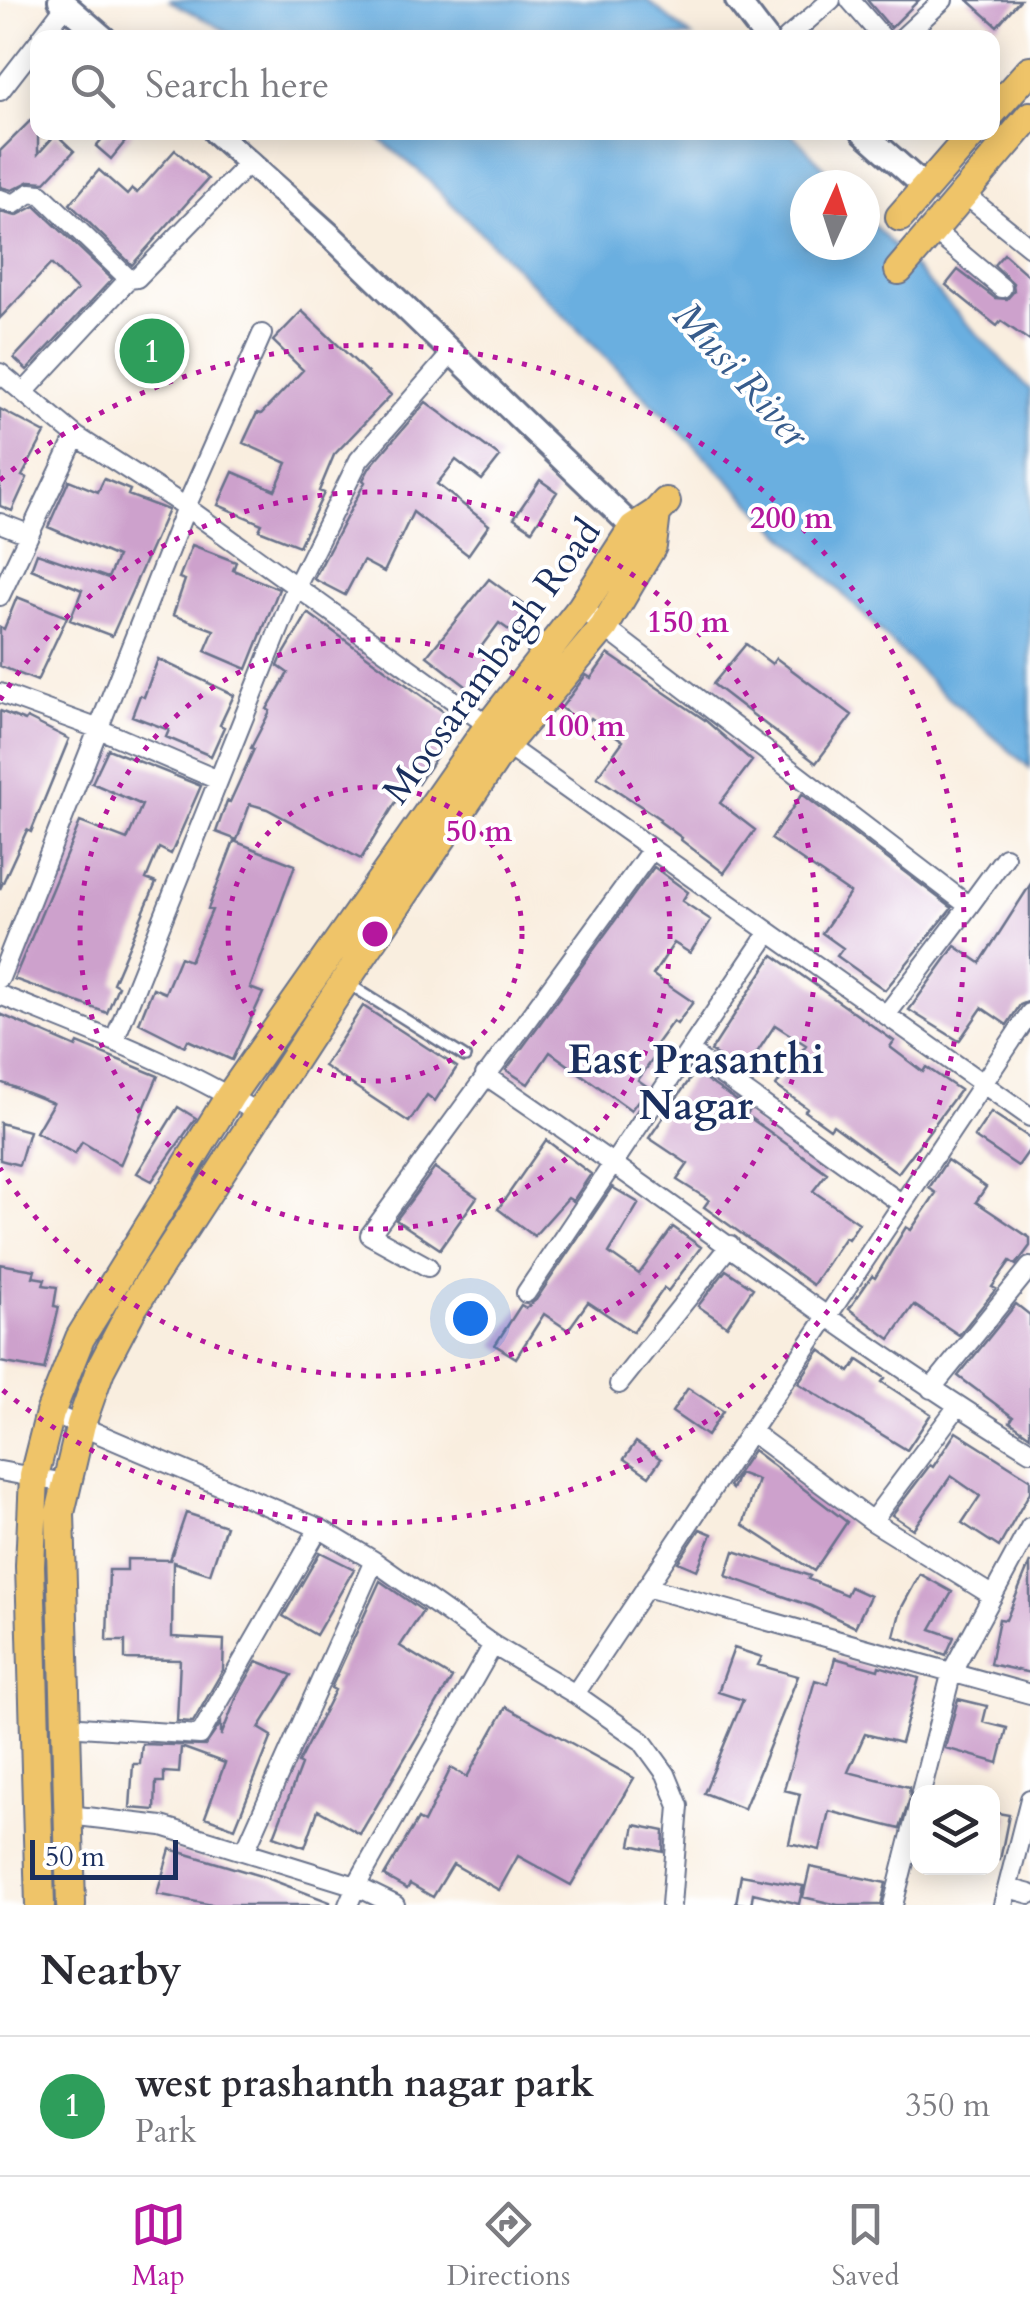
<!DOCTYPE html>
<html lang="en">
<head>
<meta charset="utf-8">
<style>
  body { margin:0; font-family:Cardo,serif; background:#f7f7f7; color:#2b2b33 }
  .controls { position:absolute; right:30px; bottom:30px; display:grid; overflow:hidden; border-radius:20px; box-shadow:0 5px 25px #0003 }
  .controls button { width:90px; height:90px; display:grid; place-items:center; padding:0; border:0; border-bottom:2px solid #e1e1e2; background:#fff; color:#2b2b33; font:50px sans-serif }
  .compass { position:absolute; left:790px; top:170px; width:90px; height:90px; border-radius:50%; background:#fff; box-shadow:0 5px 25px #0003; rotate:3deg }
  .scale { position:absolute; left:30px; bottom:25px; width:148px; box-sizing:border-box; padding-left:10px; border:5px solid #1b2f5e; border-top:0; font-size:28px; line-height:35px; white-space:nowrap; color:#1b2f5e; -webkit-text-stroke:8px #fff; paint-order:stroke }
  .you { position:absolute; left:470px; top:1318px; width:35px; height:35px; margin:-25px; border:8px solid #fff; border-radius:50%; background:#1a73e8; box-shadow:0 0 0 15px #1a73e833 }
  .badge { display:grid; place-items:center; width:65px; height:65px; border-radius:50%; background:#b5179e; color:#fff; font-size:32px; font-weight:700 }
  .pin { position:absolute; translate:-50% -50%; border:5px solid #fff; box-shadow:0 2px 10px #0006 }
  .list { margin:0; padding:0; list-style:none }
  h2 { display:flex; justify-content:space-between; align-items:center; height:130px; margin:0; padding:0 40px; font-size:42px }
  h2 small { font-size:32px; font-weight:400; color:#7c7c81 }
  .list li { display:grid; grid-template-columns:65px 1fr auto; gap:30px; align-items:center; box-sizing:border-box; height:140px; padding:0 40px; border-top:2px solid #e1e1e2 }
  .list b { display:block; font-size:38px; white-space:nowrap }
  .list p { margin:0; font-size:32px; white-space:nowrap; color:#7c7c81 }
  .list em { font-size:32px; font-style:normal; color:#7c7c81 }
  .icon { flex:none; width:55px; height:55px; fill:none; stroke:currentColor; stroke-width:2; stroke-linecap:round; stroke-linejoin:round }
  .map { position:relative; flex:none; width:1030px; height:1905px; overflow:hidden }
  .search { position:absolute; background:#fff; box-shadow:0 5px 25px #0003; left:30px; right:30px; top:30px; height:110px; display:flex; align-items:center; gap:25px; box-sizing:border-box; padding:0 35px; border-radius:20px; color:#7c7c81; font-size:38px }
  .sheet { height:270px; background:#fff }
  nav { display:flex; justify-content:space-around; align-items:center; box-sizing:border-box; height:140px; border-top:2px solid #e1e1e2; background:#fff; font-size:28px; color:#7c7c81 }
  nav a { display:grid; justify-items:center; gap:5px }
  nav .on { color:#b5179e }
  .map>svg:first-child { display:block }
  .water { fill:#6aafe0; stroke:#426f9f; stroke-width:2.5 }
  .building { fill:#cda1cc }
  .lines { fill:none; stroke-linecap:round; stroke-linejoin:round }
  .service-casing { stroke:#69728b; stroke-width:14 }
  .minor-casing { stroke:#69728b; stroke-width:22 }
  .tertiary-casing { stroke:#69728b; stroke-width:28 }
  .primary-casing { stroke:#69728b; stroke-width:32 }
  .service { stroke:#fff; stroke-width:9 }
  .minor { stroke:#fff; stroke-width:18 }
  .tertiary { stroke:#fff; stroke-width:22 }
  .primary { stroke:#efc469; stroke-width:28 }
  .ring { fill:none; stroke:#b5179e; stroke-width:5; stroke-dasharray:5 10 }
  .labels { text-anchor:middle; stroke-width:8; stroke-linejoin:round; paint-order:stroke }
  .street-label { font-size:38px; fill:#1b2f5e; stroke:#fff }
  .water-label { font-size:40px; font-style:italic; fill:#375c8c; stroke:#fff }
  .neighbourhood-label { font-size:40px; font-weight:bold; fill:#1b2f5e; stroke:#fff }
  .centre { fill:#b5179e; stroke:#fff; stroke-width:5 }
  .ring-label { font-size:30px; text-anchor:middle; font-weight:bold; fill:#b5179e; stroke:#fff; stroke-width:8; stroke-linejoin:round; paint-order:stroke }
</style>
</head>
<body>
<div class="map">
<svg width="1030" height="1905" viewBox="0 0 1030 1905">
  <rect width="100%" height="100%" fill="#fff"/>
  <filter id="ink" filterUnits="userSpaceOnUse"><feTurbulence type="fractalNoise" baseFrequency=".01" numOctaves="2"/><feDisplacementMap in="SourceGraphic" scale="20" xChannelSelector="R" yChannelSelector="G"/><feConvolveMatrix kernelMatrix="1 2 1 2 8 2 1 2 1" color-interpolation-filters="sRGB"/></filter>
  <filter id="wash" filterUnits="userSpaceOnUse"><feTurbulence type="fractalNoise" baseFrequency=".0048" numOctaves="4" result="noise"/><feDisplacementMap in="SourceGraphic" scale="40" xChannelSelector="R" yChannelSelector="G"/><feGaussianBlur stdDeviation="2.25" result="paint"/><feColorMatrix in="noise" values="0 0 0 0 0 0 0 0 0 0 0 0 0 0 0 0 0 1.4 0 .05"/><feComposite in="paint" operator="in"/></filter>
  <g filter="url(#wash)">
    <rect width="100%" height="100%" fill="#f9eedf"/>
    <path class="water" d="M168 0H647L692 37H237Z
      M372 133H791L841 185H805V245H865V216L1030 390V768L936 687 419 171Z"/>
    <g id="blocks">
      <path class="building" d="M867 0H919L891 28Z
        M968 0H1020L997 26Z
        M38 113V154L56 134 74 151 45 182 30 181 12 190 0 187V151Z
        M108 132H133L111 159 96 146Z
        M175 150 208 179 132 265 70 204 99 170 127 195 132 189 137 193Z
        M35 206 112 279 27 370 14 358 77 290 51 264 0 318V212L16 216Z
        M1004 254 1030 277V341L1001 321 997 326 946 285 958 270 995 298 1007 299 1014 291 1013 283 994 265Z
        M302 311 391 395 334 455 319 491 324 493 299 546 259 530 262 524 218 505 233 472 275 490 287 463 243 443 257 413 261 414 303 370 273 341Z
        M426 402 500 457 482 480 456 460 437 484 489 525 468 555 413 512 384 572 363 561 345 595 314 579 365 482 363 480 370 467Z
        M0 409 45 433 22 476 27 478 12 511 0 506Z
        M104 479 130 490 128 495 168 510 112 636 70 620 82 590 31 569 37 553 108 578 117 557 48 527 69 480 98 492Z
        M540 480 557 492 532 530 514 518Z
        M192 545 236 562 233 570 279 589 247 669 205 651 214 630 173 615 185 580 179 578Z
        M489 579 534 612 516 635 499 623 478 651 497 666 475 693 427 656Z
        M17 597 67 617 37 681 0 666V627L4 629Z
        M308 613 459 723 418 784 410 779 361 859 267 809 250 804 237 840 216 832 227 801 230 802 254 749 251 748 270 711 267 709 288 673 278 666 281 659Z
        M746 644 772 664 776 658 852 715 816 763 713 684Z
        M608 654 705 720 752 761 720 803 755 830 724 873 681 840 682 838 659 821 660 819 597 777 623 741 591 718 585 726 561 708 586 675 591 678Z
        M158 659 234 695 220 725 224 727 211 756 166 737 169 730 132 716 140 695 144 697Z
        M0 711 25 721 27 718 69 739 31 832 27 830 0 889Z
        M108 749 201 786 171 854 159 848 146 879 156 883 113 983 118 986 107 1013 14 979 80 822 127 840 142 805 92 783Z
        M802 794 952 908 885 990 837 956 843 948 822 933 850 893 771 839Z
        M234 841 295 865 250 988 263 993 232 1060 188 1040 185 1046 139 1023 153 988 165 993 180 957 190 961 212 910 208 909Z
        M654 867 688 892 682 901 711 920 690 953 674 943 653 975 693 1002 677 1024 673 1021 651 1051 656 1055 638 1080 648 1087 631 1110 550 1052 528 1084 506 1070Z
        M1030 885V1001L1020 1005 1007 1025 982 1008 959 1041 909 1010 955 946 980 963Z
        M773 955 894 1041 890 1047 923 1072 926 1067 960 1090 898 1173 833 1125 830 1129 805 1111 807 1108 776 1086 806 1045 775 1025 743 1074 711 1051Z
        M363 1006 457 1067 435 1101 427 1095 409 1122 324 1066Z
        M0 1014 76 1047 78 1043 158 1076 120 1165 82 1142 75 1154 36 1132 53 1103 0 1082Z
        M695 1072 750 1110 746 1115 827 1173 813 1191 859 1223 848 1239 845 1237 813 1285 704 1207 709 1200 677 1180 688 1164 649 1138Z
        M178 1107 196 1118 152 1181 137 1173Z
        M991 1112 1030 1138V1149L1018 1166 974 1137Z
        M0 1123 29 1131 19 1165 0 1160Z
        M546 1140 591 1174 573 1201 568 1198 534 1236 498 1209Z
        M947 1160 986 1187 976 1202 1030 1238V1246L1016 1265 1010 1261 992 1287 996 1289 959 1335 914 1305 890 1339 849 1309 872 1276 875 1278 906 1227 911 1230 936 1193 929 1188Z
        M435 1168 477 1197 440 1249 396 1220Z
        M612 1187 639 1203 609 1253 639 1274 673 1227 701 1247 668 1291 664 1288 633 1332 588 1302 568 1330 544 1314 516 1358 495 1345 521 1305 526 1308 536 1300Z
        M0 1264 35 1270 33 1277 45 1279 43 1285 57 1287 54 1306 59 1307 44 1370 0 1362Z
        M726 1270 753 1288 727 1326 698 1306Z
        M1016 1304 1030 1315V1436L1010 1422 1013 1417 958 1376Z
        M820 1350 850 1372 858 1360 885 1378 882 1382 931 1414 907 1450 798 1383Z
        M688 1388 723 1411 707 1436 672 1412Z
        M956 1432 1030 1479V1492L999 1547 962 1523 980 1496 951 1476 913 1529 892 1515 930 1465 933 1467Z
        M636 1442 661 1459 649 1476 624 1459Z
        M753 1450 847 1522 814 1571 743 1525 758 1480 739 1473 732 1489 729 1486Z
        M186 1513 226 1526 210 1574 173 1562 172 1637 224 1640 223 1670 193 1722 177 1721 180 1660 125 1659V1641H107L109 1570H127V1559L170 1560Z
        M700 1529 712 1534 697 1570 678 1562Z
        M734 1551 810 1576 808 1579 846 1595 850 1587 870 1596 855 1627 811 1606 726 1576Z
        M320 1552 354 1569 316 1635 283 1616Z
        M1030 1562V1673L990 1664 999 1619 1006 1620Z
        M920 1574 952 1592 931 1629 954 1637 946 1655 894 1636 901 1609Z
        M380 1581 423 1611 400 1646 452 1678 360 1834 318 1810 305 1847 274 1836 301 1765 298 1763 335 1690 331 1688Z
        M734 1648 762 1657 758 1665 798 1676 744 1809 704 1793 743 1700 718 1692Z
        M835 1658 878 1670 879 1666 919 1678 901 1743 865 1734 848 1772 909 1787 910 1798 900 1829 829 1811 820 1850 789 1843 800 1794 784 1790 815 1680 828 1684Z
        M257 1661 292 1675 259 1728 272 1736 235 1828 205 1817 225 1763 181 1747 179 1773 164 1772V1782H156L155 1810 130 1808 133 1764H140L142 1744 205 1746 221 1723V1736L238 1694Z
        M958 1699 987 1706 983 1722 1007 1728 998 1763 945 1748Z
        M506 1707 634 1778 571 1885 518 1856 499 1890 453 1864 433 1897 410 1884 407 1889 384 1876 418 1819 424 1823 451 1768 467 1777Z
        M992 1812 1009 1815 1000 1860 992 1859Z
        M635 1825 664 1831 663 1852 631 1845Z
        M170 1849 264 1877 330 1902V1905H212L157 1894Z
        M810 1867 886 1883 881 1905H838L803 1897Z
        M741 1875 803 1886 799 1904 753 1893 751 1905 736 1903Z"/>
    </g>
  </g>
  <g filter="url(#ink)">
    <use href="#blocks" fill-opacity="0" stroke="#69728b" stroke-width="2.5"/>
    <g class="lines">
      <defs>
        <path id="service" d="M349 984 465 1057"/>
        <path id="minor" d="M850 0 883 38
          M41 38 66 5
          M787 38 831 0
          M902 38 943 0
          M0 91 38 42
          M963 193 1030 247
          M0 199 14 204 30 193 41 194 129 279 24 392
          M933 230 1002 288
          M129 279 137 278 250 162
          M0 373 76 436 186 507 489 726
          M0 523 28 534
          M0 596 76 436
          M582 607 604 627 969 906 1005 857
          M0 693 99 729 218 780
          M505 745 1030 1117
          M0 978 186 507 262 334
          M0 995C88 1030 178 1064 259 1114
          M886 1015 969 906
          M114 1041 296 587 359 460 451 354
          M690 1052 902 1204
          M485 1075C668 1198 842 1335 1030 1451
          M428 1267 370 1235 652 849
          M526 1293 769 932
          M619 1384 730 1245
          M931 1389 1030 1267
          M50 1413 319 1528 374 1561 493 1645 575 1694 642 1741 666 1774 679 1806 671 1905
          M750 1431 872 1521 993 1596
          M0 1471 65 1483
          M872 1521 958 1406
          M646 1587 1030 1694
          M575 1694 1030 1013
          M65 1726 200 1735 319 1528
          M921 1792 952 1671 1030 1527
          M69 1815 162 1826 356 1886 395 1905
          M245 1851 374 1561
          M1008 1888 1030 1894
          M348 1905 356 1886 493 1645
          M893 1905 918 1807
          M1003 1905 1030 1799"/>
        <path id="tertiary" d="M60 0 104 38
          M737 0 766 38
          M215 132 331 236 645 539
          M863 132 925 187"/>
        <path id="primary" d="M992 112 1030 70
          M900 217 974 132
          M899 270 1030 116
          M40 1905 30 1566 34 1476 50 1413 80 1338 230 1096 489 726 582 607 633 528 656 513 666 502
          M71 1905 60 1513 81 1424 100 1370 133 1307 335 996 505 745 604 627 652 546 656 513"/>
      </defs>
      <use href="#service" class="service-casing"/>
      <use href="#minor" class="minor-casing"/>
      <use href="#tertiary" class="tertiary-casing"/>
      <use href="#primary" class="primary-casing"/>
      <use href="#service" class="service"/>
      <use href="#minor" class="minor"/>
      <use href="#tertiary" class="tertiary"/>
      <use href="#primary" class="primary"/>
    </g>
  </g>
  <g class="ring">
    <circle cx="375" cy="934" r="147"/>
    <circle cx="375" cy="934" r="295"/>
    <path d="M0 700A442 442 0 1 1 0 1168"/>
    <path d="M0 480A589 589 0 1 1 0 1388"/>
  </g>
  <g class="labels">
    <g class="street-label">
      <text transform="translate(491 661) rotate(-54)" y="13">Moosarambagh Road</text>
    </g>
    <g class="water-label">
      <text transform="translate(742 374) rotate(48)" y="14">Musi River</text>
    </g>
    <g class="neighbourhood-label">
      <text x="696" y="1073">East Prasanthi<tspan x="696" dy="46">Nagar</tspan></text>
    </g>
  </g>
  <circle cx="375" cy="934" r="15" class="centre"/>
  <g class="ring-label">
    <text x="791" y="528">200 m</text>
    <text x="688" y="632">150 m</text>
    <text x="584" y="736">100 m</text>
    <text x="479" y="841">50 m</text>
  </g>
</svg>
<div class="controls">
<button><svg class="icon" aria-label="layers" viewBox="0 0 24 24"><path d="M12 4l9 5-9 5-9-5zM3 14l9 5 9-5"/></svg></button>
</div>
<svg class="compass" viewBox="-18 -18 36 36"><path d="M0-13l5 13h-10z" fill="#e53935"/><path d="M0 13l5-13h-10z" fill="#7c7c81"/></svg>
<div class="scale">50 m</div>
<div class="you"></div>
<div class="pin badge" style="left:152px;top:351px;background:#2e9e5b">1</div>
<div class="search"><svg class="icon" aria-label="search" viewBox="0 0 24 24"><circle cx="10" cy="10" r="6"/><path d="M15 15l6 6"/></svg>Search here</div>
</div>
<section class="sheet">
<h2>Nearby<small></small></h2>
<ul class="list">
<li><span class="badge" style="background:#2e9e5b">1</span><div><b>west prashanth nagar park</b><p>Park</p></div><em>350 m</em></li>
</ul>
</section>
<nav>
<a class="on"><svg class="icon" aria-label="map" viewBox="0 0 24 24"><path d="M3 6l6-2 6 2 6-2v14l-6 2-6-2-6 2zM9 4v14M15 6v14"/></svg>Map</a>
<a><svg class="icon" aria-label="directions" viewBox="0 0 24 24"><path d="M12 3l9 9-9 9-9-9zM9 14v-3h6M13 9l2 2-2 2"/></svg>Directions</a>
<a><svg class="icon" aria-label="saved" viewBox="0 0 24 24"><path d="M7 4h10v16l-5-4-5 4z"/></svg>Saved</a>
</nav>
</body>
</html>
